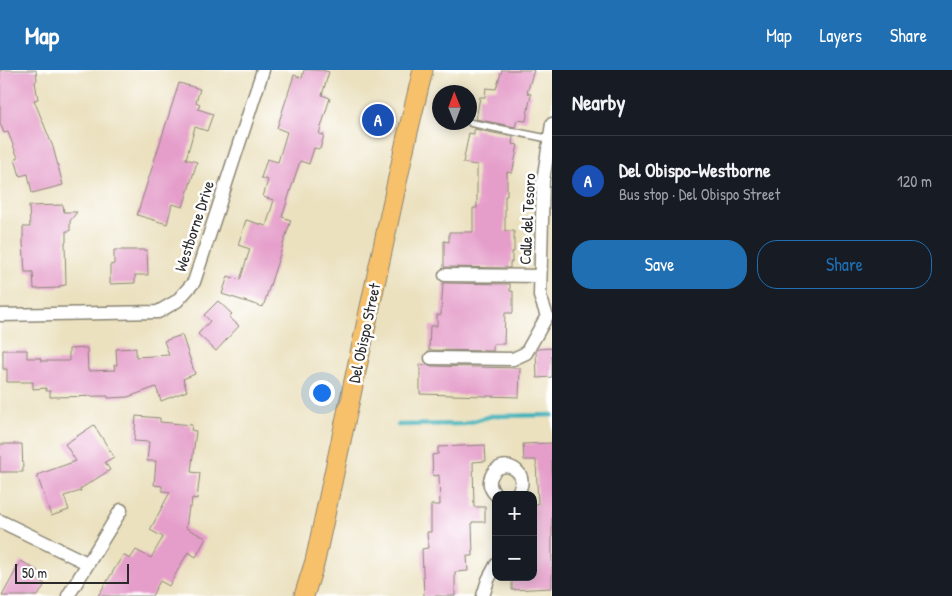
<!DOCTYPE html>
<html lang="en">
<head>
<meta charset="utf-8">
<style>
  body { margin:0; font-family:"Patrick Hand",sans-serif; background:#242831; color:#f1f3f6 }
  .controls { position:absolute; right:15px; bottom:15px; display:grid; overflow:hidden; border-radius:10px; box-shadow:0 2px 12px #0003 }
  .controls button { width:45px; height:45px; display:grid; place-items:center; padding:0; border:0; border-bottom:1px solid #363941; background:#171b24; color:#f1f3f6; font:25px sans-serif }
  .compass { position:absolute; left:432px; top:15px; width:45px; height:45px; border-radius:50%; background:#171b24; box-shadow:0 2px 12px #0003; rotate:359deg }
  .scale { position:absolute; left:15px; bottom:12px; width:114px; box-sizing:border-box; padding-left:5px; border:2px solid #2b2b2b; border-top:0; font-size:14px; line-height:18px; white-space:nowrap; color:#2b2b2b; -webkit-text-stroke:4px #fff; paint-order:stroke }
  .you { position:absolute; left:321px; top:322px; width:18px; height:18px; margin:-12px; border:4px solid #fff; border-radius:50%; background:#1a73e8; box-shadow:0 0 0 8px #1a73e833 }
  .badge { display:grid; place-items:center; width:32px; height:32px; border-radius:50%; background:#1f6fb2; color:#fff; font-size:16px; font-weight:700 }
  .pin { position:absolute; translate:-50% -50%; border:2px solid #fff; box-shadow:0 1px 5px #0006 }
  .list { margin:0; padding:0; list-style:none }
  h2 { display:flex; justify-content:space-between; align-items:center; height:65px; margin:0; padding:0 20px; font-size:21px }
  h2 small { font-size:16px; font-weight:400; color:#9ea1a6 }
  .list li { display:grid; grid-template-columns:32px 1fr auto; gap:15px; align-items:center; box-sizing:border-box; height:90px; padding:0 20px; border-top:1px solid #363941 }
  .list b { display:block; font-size:19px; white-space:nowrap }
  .list p { margin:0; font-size:16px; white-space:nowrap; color:#9ea1a6 }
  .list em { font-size:16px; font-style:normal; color:#9ea1a6 }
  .actions { display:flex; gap:10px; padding:15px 20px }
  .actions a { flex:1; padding:11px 0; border:1px solid #1f6fb2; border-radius:20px; text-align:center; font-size:18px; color:#1f6fb2 }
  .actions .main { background:#1f6fb2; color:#fff }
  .map { position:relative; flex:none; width:552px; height:526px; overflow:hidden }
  header { display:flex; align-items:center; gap:30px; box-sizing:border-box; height:70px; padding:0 25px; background:#1f6fb2; color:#fff }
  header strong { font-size:24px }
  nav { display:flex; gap:28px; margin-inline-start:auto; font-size:18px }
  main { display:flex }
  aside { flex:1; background:#171b24 }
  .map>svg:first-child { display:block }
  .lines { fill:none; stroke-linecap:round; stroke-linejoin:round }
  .stream { stroke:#42b2ba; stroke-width:4.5 }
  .building { fill:#e59eca }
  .lane-casing { stroke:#8b8675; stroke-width:9 }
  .street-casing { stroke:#8b8675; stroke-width:15 }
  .primary-casing { stroke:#8b8675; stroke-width:21 }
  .lane { stroke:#fff; stroke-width:6 }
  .street { stroke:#fff; stroke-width:12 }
  .primary { stroke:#f7c06b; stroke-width:19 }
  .labels { text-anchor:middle; stroke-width:5; stroke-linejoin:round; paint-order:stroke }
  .street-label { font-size:16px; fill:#2b2b2b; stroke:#fff }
</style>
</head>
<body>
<header>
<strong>Map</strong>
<nav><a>Map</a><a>Layers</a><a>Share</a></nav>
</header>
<main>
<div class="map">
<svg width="552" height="526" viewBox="0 0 552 526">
  <rect width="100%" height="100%" fill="#fff"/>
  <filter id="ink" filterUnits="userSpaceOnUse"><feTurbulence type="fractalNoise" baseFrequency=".02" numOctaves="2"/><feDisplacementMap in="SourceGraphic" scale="10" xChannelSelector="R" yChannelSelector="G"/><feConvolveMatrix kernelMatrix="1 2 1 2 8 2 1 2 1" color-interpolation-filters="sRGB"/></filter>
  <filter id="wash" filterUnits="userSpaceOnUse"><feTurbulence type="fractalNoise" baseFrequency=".0096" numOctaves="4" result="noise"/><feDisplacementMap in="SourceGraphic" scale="20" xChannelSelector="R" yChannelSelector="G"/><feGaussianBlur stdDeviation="1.12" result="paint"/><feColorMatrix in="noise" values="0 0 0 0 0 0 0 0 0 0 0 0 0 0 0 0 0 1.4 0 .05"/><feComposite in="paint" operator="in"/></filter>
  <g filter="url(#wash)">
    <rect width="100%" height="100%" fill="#ebe1bf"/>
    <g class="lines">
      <path class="stream" d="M398 355 464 354 491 346 552 345"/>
    </g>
    <g id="blocks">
      <path class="building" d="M0 0H36L37 10 35 12 38 29 34 30 53 77 63 115 32 123 28 104 20 106 15 89 18 88 8 62 4 63 0 53Z
        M304 0H322L329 2 322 25 330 28 319 64 324 65 320 79 314 78 309 94 300 91 282 147 291 150 263 237 222 224 228 206 240 210 250 179 238 175 246 150 266 156 274 130 263 127 268 110 261 108 267 89 278 92 287 62 277 58 294 5 302 8Z
        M502 0H534L527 23 531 24 526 51 517 50 515 57 476 49 480 27H485L486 18 496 19Z
        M179 13 200 19 196 32 200 34 198 39 213 44 207 61 195 57 186 89 197 92 183 137 172 134 167 154 137 145Z
        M474 59 513 67 512 74 518 75 513 99 512 103 507 102V126H505V161H514V182H512V192H510V198L444 197V171L449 172V162H473V138H477V95L463 93 469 63 474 64Z
        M63 135 64 142H77L70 151V161H66V172H65L66 215 59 216V218L34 219 33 202H25L23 173V157H30L29 136Z
        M114 180H147L148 205H135V213L110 214V195L114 194Z
        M443 213 510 214V221H513V243H505L504 274H493V281L429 280 430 256H437V245H441Z
        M218 231 232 244 229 247 239 256 216 281 198 264 210 251 204 245Z
        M182 265 195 304 183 309 187 321 161 331 156 317 128 327 108 328V326L50 327V321H46V318L33 319V312H7V299H3V280H27V288H40L41 291H69V279L87 278 88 301 115 300 114 295H117L116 279 136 278V287L169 285 164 271Z
        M552 278V307L537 308 536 282 538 279Z
        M420 294 431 296 520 298 519 327 420 324Z
        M136 346 160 348V352L192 355 191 360 196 361 191 402 200 403 197 429 192 428 191 437H189L186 458 206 468 196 487 188 482 169 516 160 511 152 526H98L123 485 130 489 136 480 151 488 163 467 150 460 170 422 162 421V416L154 415 156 391H147L149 372 134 371Z
        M94 355 114 387 105 392 110 400 80 419 81 421 64 426 69 440 51 446 37 405 76 391 65 374Z
        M552 373V518L512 520V507H533V434H538L536 390H524L523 374Z
        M0 374H22L23 402H0Z
        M485 375 486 391 473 392 474 437H485V452H472L473 486H467L468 501 455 502V526H424L422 479 428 478 427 462H431V435H440L439 405 433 406 432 385 438 384V377Z
        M21 491 38 501 35 508 45 514 38 526H2Z"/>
    </g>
  </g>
  <g filter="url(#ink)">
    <use href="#blocks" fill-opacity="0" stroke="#8b8675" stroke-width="1"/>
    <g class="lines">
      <defs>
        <path id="lane" d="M471 53 550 69"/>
        <path id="street" d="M445 205 540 206
          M0 245 158 242 177 231 194 212 263 0
          M547 246 540 226 543 111 552 54
          M431 288 513 289 526 283 547 246
          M496 425C491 420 488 414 491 407 500 384 535 402 516 425
          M0 451 87 493
          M68 526 121 440
          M483 526 488 510 496 495"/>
        <path id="primary" d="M304 526 315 491 407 66 423 0"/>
      </defs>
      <use href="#lane" class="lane-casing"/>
      <use href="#street" class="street-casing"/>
      <use href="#primary" class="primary-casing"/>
      <use href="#lane" class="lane"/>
      <use href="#street" class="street"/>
      <use href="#primary" class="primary"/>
    </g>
  </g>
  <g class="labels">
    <g class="street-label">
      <text transform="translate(527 149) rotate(-87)" y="6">Calle del Tesoro</text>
      <text transform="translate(194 156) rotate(-72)" y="6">Westborne Drive</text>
      <text transform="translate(364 263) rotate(-78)" y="6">Del Obispo Street</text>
    </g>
  </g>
</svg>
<div class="controls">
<button>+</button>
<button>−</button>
</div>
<svg class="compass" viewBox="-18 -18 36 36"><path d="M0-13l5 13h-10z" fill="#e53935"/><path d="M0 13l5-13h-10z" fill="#9ea1a6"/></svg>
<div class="scale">50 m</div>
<div class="you"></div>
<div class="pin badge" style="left:378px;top:50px;background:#1a4fb4">A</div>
</div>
<aside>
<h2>Nearby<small></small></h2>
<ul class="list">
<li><span class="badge" style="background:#1a4fb4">A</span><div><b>Del Obispo-Westborne</b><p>Bus stop · Del Obispo Street</p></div><em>120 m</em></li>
</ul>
<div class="actions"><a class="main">Save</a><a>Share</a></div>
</aside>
</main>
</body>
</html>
